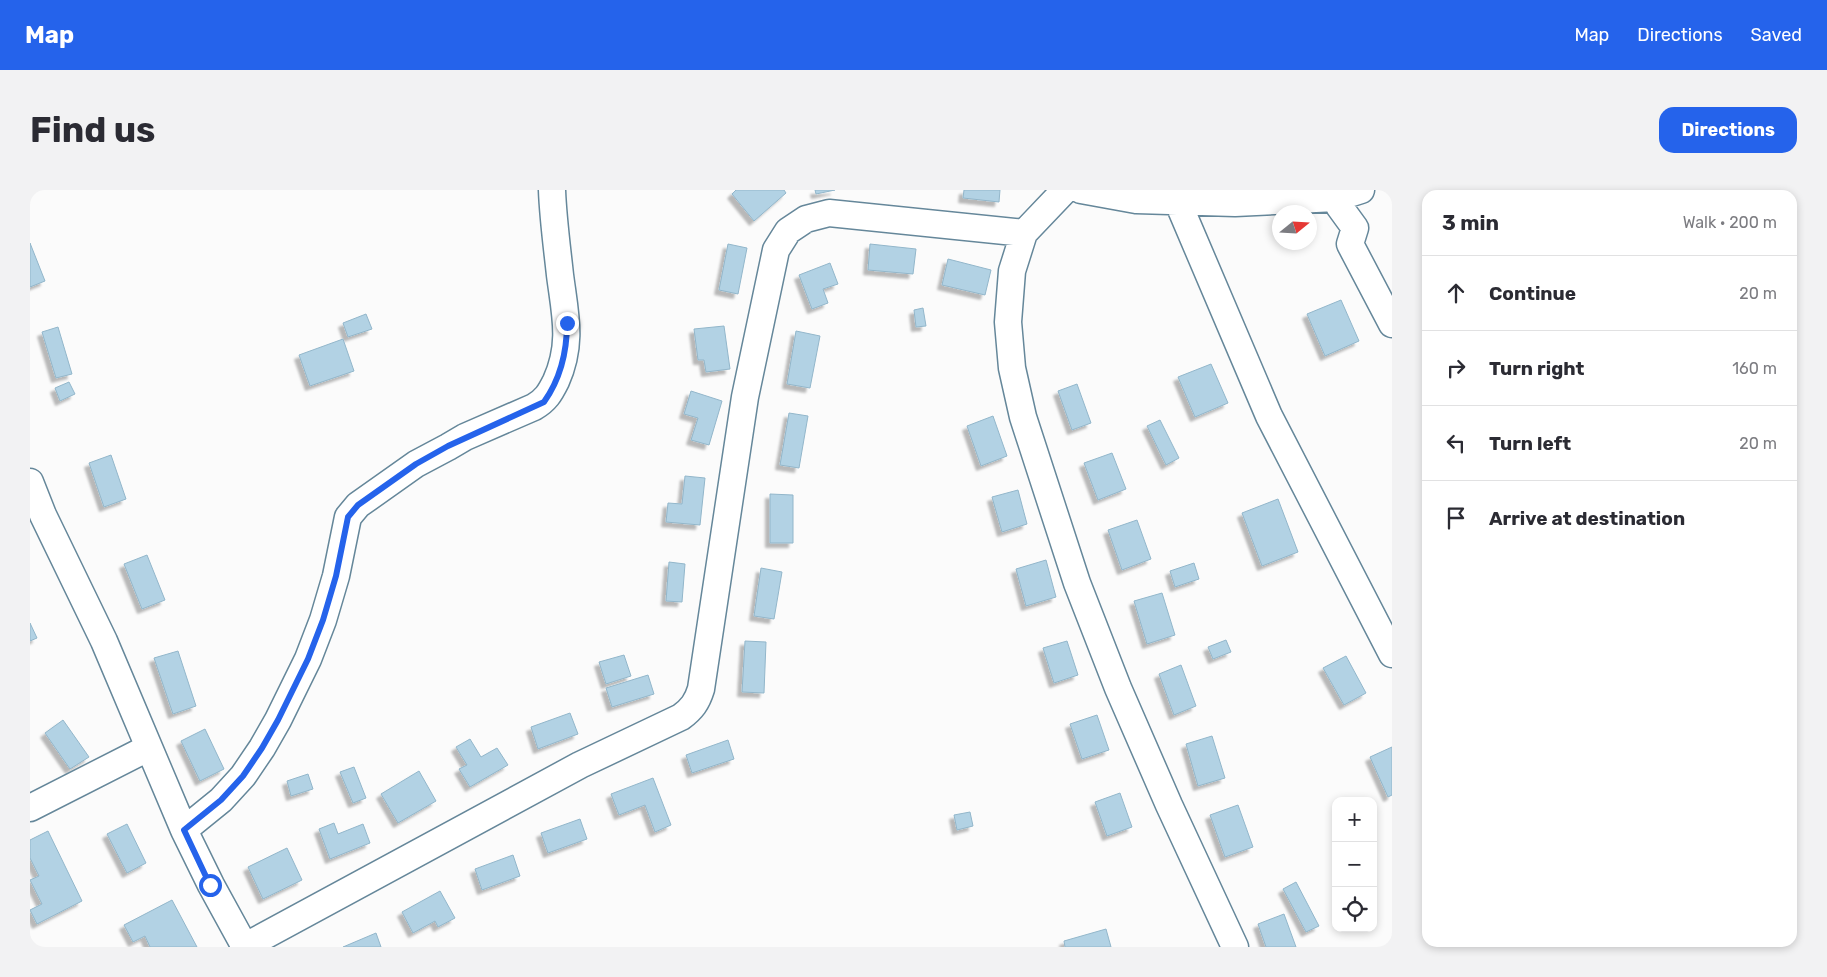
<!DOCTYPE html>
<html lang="en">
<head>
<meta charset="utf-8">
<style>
  body { margin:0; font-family:Rubik,sans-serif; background:#f2f2f3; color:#2b2b33 }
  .controls { position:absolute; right:15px; bottom:15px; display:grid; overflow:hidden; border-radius:10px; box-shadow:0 2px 8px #0003 }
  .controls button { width:45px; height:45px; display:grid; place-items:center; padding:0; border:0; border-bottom:1px solid #e1e1e2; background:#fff; color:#2b2b33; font:25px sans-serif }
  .compass { position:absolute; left:1242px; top:15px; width:45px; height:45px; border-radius:50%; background:#fff; box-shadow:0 2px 8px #0003; rotate:72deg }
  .stop { position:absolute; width:15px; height:15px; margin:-11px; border:4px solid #2563eb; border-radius:50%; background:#fff }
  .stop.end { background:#2563eb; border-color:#fff; box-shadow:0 1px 5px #0008 }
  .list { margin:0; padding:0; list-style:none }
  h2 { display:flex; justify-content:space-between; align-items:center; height:65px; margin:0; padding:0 20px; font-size:21px }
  h2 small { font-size:16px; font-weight:400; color:#7c7c81 }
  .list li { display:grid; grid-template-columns:32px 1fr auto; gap:15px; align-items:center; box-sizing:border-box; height:75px; padding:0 20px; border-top:1px solid #e1e1e2 }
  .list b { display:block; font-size:19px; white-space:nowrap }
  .list em { font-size:16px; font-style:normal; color:#7c7c81 }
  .icon { flex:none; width:28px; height:28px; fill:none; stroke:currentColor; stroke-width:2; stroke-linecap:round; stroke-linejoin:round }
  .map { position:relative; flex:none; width:1362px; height:757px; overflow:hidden; border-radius:15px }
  header { display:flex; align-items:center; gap:30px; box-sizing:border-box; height:70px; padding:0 25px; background:#2563eb; color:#fff }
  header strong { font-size:24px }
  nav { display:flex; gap:28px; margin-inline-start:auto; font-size:18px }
  .intro { display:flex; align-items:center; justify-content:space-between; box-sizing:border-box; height:120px; padding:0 30px }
  h1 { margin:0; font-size:35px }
  .button { padding:12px 22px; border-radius:15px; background:#2563eb; color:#fff; font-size:18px; font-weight:700 }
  main { display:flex; gap:30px; padding:0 30px }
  aside { flex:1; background:#fff; border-radius:15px; box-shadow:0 2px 8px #0003 }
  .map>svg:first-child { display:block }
  .building { fill:#b2d2e4; stroke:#92b6ca; filter:url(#shadow) }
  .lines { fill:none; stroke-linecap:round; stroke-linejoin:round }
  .minor-casing { stroke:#65879a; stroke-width:29 }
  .minor { stroke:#fff; stroke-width:26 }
  .route { stroke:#2563eb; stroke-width:6 }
</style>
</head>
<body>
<header>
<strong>Map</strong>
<nav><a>Map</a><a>Directions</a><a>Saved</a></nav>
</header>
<div class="intro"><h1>Find us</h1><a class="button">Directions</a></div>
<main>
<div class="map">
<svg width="1362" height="757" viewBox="0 0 1362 757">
  <defs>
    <filter id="shadow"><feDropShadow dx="-4.5" dy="4.5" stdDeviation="1" flood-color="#0004"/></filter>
  </defs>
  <rect width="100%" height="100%" fill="#fbfbfb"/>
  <path class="building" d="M706 0H754L756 3 724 31 702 4Z
    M785 0H805L786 4Z
    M934 0H970L969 12 933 8Z
    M0 53 15 91 0 97Z
    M698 54 717 58 708 104 689 100Z
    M840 54 886 59 883 84 838 80Z
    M918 69 961 80 955 105 912 95Z
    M800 73 808 94 793 99 798 113 782 119 769 85Z
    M1311 110 1329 151 1295 166 1277 124Z
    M893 118 896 136 886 137 884 120Z
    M336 124 342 139 318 147 313 133Z
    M694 136 700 179 676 182 674 170H668L664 139Z
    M28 137 42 184 26 188 12 142Z
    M766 141 790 146 780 198 757 194Z
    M313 149 324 181 280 196 269 165Z
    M1181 174 1198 213 1165 227 1148 187Z
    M39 192 45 204 30 211 25 198Z
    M1047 194 1061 233 1042 240 1028 201Z
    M661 201 692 211 679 255 661 250 668 228 654 224Z
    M759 223 778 226 769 278 750 275Z
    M963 226 977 266 951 276 937 236Z
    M1130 230 1149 268 1136 275 1117 236Z
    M1082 263 1096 299 1068 310 1054 273Z
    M81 265 96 309 74 317 59 273Z
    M655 286 675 288 670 335 636 332 638 313 652 314Z
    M988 300 997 334 972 342 962 307Z
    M740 304 763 305V353H740Z
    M1248 309 1268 362 1232 376 1212 323Z
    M1107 330 1121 369 1092 380 1078 340Z
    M117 365 135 410 112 419 94 374Z
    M1016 370 1026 407 996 416 986 379Z
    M639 372 655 374 652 412 636 411Z
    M1164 373 1169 389 1145 397 1140 381Z
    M731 378 752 382 744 429 724 426Z
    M1132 403 1145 445 1117 454 1104 411Z
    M0 433 7 448 0 451Z
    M1196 450 1201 462 1183 469 1178 457Z
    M715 451 736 452 734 503 712 502Z
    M1037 451 1048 485 1024 493 1013 458Z
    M148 461 166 516 143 524 124 468Z
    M594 465 601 486 576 494 569 472Z
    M1316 466 1336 503 1314 515 1293 478Z
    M1151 475 1166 516 1144 525 1129 484Z
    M618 485 624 504 582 517 576 498Z
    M540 523 548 544 508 559 501 537Z
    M1067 525 1079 560 1052 569 1040 534Z
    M33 530 59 567 40 579 15 543Z
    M175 539 194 579 170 591 151 551Z
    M1182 546 1195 588 1168 596 1156 554Z
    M440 549 451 567 467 558 478 575 440 597 429 579 437 575 426 557Z
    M698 550 704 569 662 583 656 565Z
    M1362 557V605L1358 607 1340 567Z
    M324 577 336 608 323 613 310 582Z
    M389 581 406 611 368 633 351 604Z
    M278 584 283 599 261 606 257 591Z
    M623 588 641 635 625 642 615 615 589 625 581 604Z
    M1090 603 1102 637 1077 646 1065 612Z
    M1208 615 1223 657 1195 667 1180 625Z
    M940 622 943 636 927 640 924 625Z
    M550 629 557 649 518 663 511 643Z
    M304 633 308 644 333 634 340 653 300 669 289 639Z
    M97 634 116 673 97 683 77 644Z
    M18 641 52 711 7 734 0 720 12 714 0 690 9 686 0 668V650Z
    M257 658 272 690 233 709 218 677Z
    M483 665 490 686 452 700 445 679Z
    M1266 692 1289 736 1276 742 1253 699Z
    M410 701 425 728 408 737 405 731 383 743 372 722Z
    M142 710 167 757H120L115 746 103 752 94 735Z
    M1254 724 1266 757H1236L1228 734Z
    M1076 739 1081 757H1035L1034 751Z
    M346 743 351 757H313Z"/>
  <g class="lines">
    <defs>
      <path id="minor" d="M1035 0 994 43 982 81 978 132 982 178 993 227 1047 393 1088 498 1139 615 1205 757
        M1051 0 1106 10 1205 13 1306 8 1331 0
        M1306 8 1309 16 1325 38 1320 54 1362 134
        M1147 10 1239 226 1362 464
        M0 292 13 325 74 451 154 640 181 695 215 757
        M0 618 118 558
        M154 640 191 610 213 586 232 558 248 530 278 469 293 430 306 386 318 327 328 315 386 274 418 257 435 247 504 217C516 210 520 203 526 191 543 153 535 124 530 85 527 57 523 28 522 0
        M214 757 550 575 651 527C662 519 667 512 671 499L715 207 746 60 758 41 776 29 799 23 994 43"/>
    </defs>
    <use href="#minor" class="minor-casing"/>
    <use href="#minor" class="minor"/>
  </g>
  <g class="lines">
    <path class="route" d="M180 695 154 640 191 610 213 586 232 558 248 530 278 469 293 430 306 386 318 327 328 315 386 274 418 256 514 212C531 188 537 162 537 133"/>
  </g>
</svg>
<div class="controls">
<button>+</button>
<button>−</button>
<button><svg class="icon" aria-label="locate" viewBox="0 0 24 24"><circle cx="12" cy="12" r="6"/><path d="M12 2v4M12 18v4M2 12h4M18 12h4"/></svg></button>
</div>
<svg class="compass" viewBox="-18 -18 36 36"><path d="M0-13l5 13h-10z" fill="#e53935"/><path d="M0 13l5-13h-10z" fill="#7c7c81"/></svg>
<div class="stop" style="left:180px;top:695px"></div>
<div class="stop end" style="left:537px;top:133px"></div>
</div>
<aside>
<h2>3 min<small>Walk · 200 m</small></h2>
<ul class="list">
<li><svg class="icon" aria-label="ahead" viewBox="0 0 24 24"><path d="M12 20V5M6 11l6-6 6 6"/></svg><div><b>Continue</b></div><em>20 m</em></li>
<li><svg class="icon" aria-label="right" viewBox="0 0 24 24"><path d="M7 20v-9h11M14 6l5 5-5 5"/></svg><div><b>Turn right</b></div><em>160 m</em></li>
<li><svg class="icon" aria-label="left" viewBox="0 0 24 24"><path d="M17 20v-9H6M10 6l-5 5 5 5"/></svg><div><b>Turn left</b></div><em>20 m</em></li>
<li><svg class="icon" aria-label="arrive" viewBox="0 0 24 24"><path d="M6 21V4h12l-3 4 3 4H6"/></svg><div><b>Arrive at destination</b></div></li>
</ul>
</aside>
</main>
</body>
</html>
